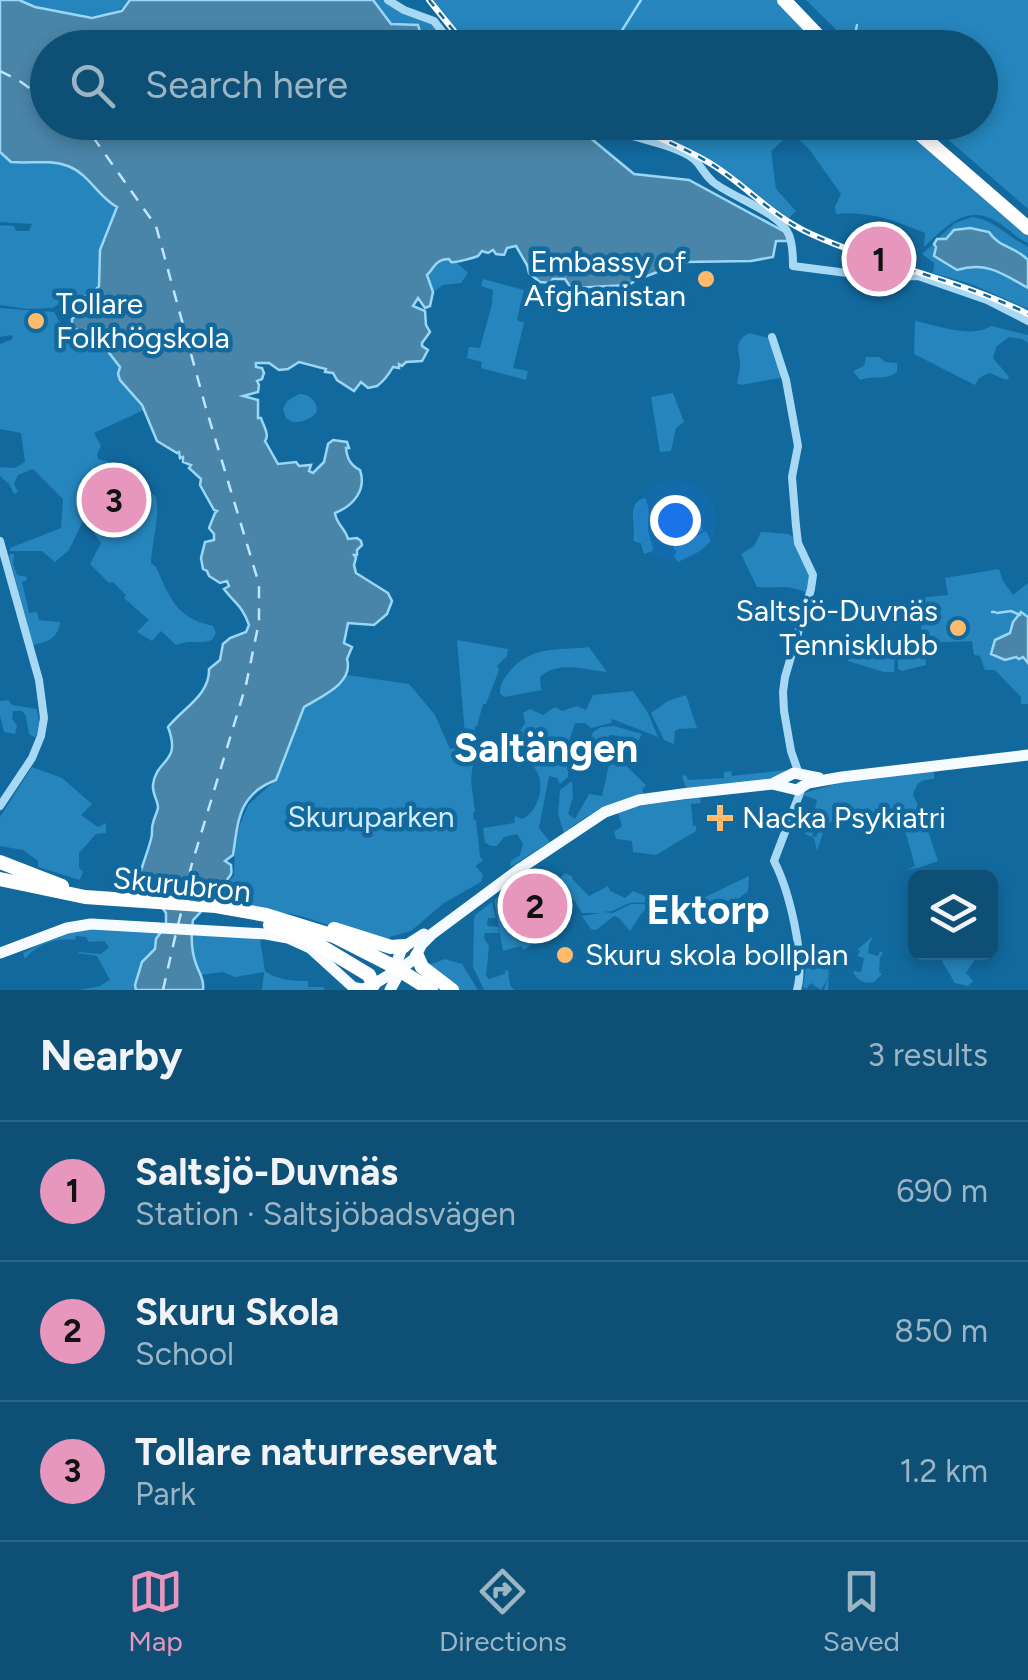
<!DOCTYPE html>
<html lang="en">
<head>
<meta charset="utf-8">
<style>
  body { margin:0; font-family:Figtree,sans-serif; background:#1c597e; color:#f1f3f6 }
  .controls { position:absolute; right:30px; bottom:30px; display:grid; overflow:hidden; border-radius:15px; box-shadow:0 5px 15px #0003 }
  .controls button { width:90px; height:90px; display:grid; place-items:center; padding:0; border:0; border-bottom:2px solid #2e6688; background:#0e4f76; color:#f1f3f6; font:50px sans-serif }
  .you { position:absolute; left:675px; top:520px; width:35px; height:35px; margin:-25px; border:8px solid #fff; border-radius:50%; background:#1a73e8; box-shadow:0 0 0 15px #1a73e833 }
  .badge { display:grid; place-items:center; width:65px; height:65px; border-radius:50%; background:#e797bd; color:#111; font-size:32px; font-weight:700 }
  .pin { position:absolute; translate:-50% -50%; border:5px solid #fff; box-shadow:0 2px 10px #0006 }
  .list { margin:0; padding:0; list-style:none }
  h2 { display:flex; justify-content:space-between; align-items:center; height:130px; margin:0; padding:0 40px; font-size:42px }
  h2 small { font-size:32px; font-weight:400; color:#9bb5c5 }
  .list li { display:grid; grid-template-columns:65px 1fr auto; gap:30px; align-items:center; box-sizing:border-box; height:140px; padding:0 40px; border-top:2px solid #2e6688 }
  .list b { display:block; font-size:38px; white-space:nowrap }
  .list p { margin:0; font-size:32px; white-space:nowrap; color:#9bb5c5 }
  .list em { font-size:32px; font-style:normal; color:#9bb5c5 }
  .icon { flex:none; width:55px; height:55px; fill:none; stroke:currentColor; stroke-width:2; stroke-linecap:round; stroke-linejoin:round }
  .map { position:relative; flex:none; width:1028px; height:990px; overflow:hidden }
  .search { position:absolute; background:#0e4f76; box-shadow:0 5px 15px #0003; left:30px; right:30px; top:30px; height:110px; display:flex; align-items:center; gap:25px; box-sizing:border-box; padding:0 35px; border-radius:55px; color:#9bb5c5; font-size:38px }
  .sheet { height:550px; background:#0e4f76 }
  nav { display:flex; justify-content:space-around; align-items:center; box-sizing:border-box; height:140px; border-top:2px solid #2e6688; background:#0e4f76; font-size:28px; color:#9bb5c5 }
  nav a { display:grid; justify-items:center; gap:5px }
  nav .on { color:#e797bd }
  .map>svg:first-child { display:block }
  .green { fill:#2585bc }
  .water { fill:#4985a9; stroke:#9ad7f7; stroke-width:2.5 }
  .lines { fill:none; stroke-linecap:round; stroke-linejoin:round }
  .stream { stroke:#9ad7f7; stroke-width:2.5 }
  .ferry { stroke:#c0e6fc; stroke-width:2.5; stroke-dasharray:12 10; stroke-linecap:butt }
  .minor { stroke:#a8d9f4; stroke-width:8 }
  .major { stroke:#f6fbff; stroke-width:11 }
  .highway { stroke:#fff; stroke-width:14 }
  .rail-casing { stroke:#fff; stroke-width:6 }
  .rail { stroke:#12699e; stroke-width:2.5; stroke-dasharray:8; stroke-linecap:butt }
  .highway-bridge { stroke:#fff; stroke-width:14 }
  .poi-dot { fill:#ffba6c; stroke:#12699e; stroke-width:4 }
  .labels { text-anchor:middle; stroke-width:9; stroke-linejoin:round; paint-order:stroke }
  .poi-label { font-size:30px; fill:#fff; stroke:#12699e; text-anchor:start }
  .park-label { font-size:30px; fill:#d1edfe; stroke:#12699e }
  .street-label { font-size:30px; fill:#fff; stroke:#12699e }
  .district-label { font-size:40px; font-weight:bold; fill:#fff; stroke:#12699e }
</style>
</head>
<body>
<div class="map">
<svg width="1028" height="990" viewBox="0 0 1028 990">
  <rect width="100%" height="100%" fill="#12699e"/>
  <path class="green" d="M19 0H130C110 29 48 12 19 0Z
    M373 0H385L429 20 453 47H421L423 45 415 24H391Z
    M431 0H779L826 47H733L692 36 667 46 644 47H474L458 34Z
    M806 0H1028V209L929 123 980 122V48L854 47Z
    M701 122 902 123 1028 233V243C1015 237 1006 226 994 220 965 204 943 229 924 247L925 233C896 221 868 210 836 214L835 207 841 194 809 149 791 133 771 151 776 189 796 211 789 218 719 167 686 147 629 123H672C681 132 690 127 701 122Z
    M0 152C16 171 45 157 68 166 89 174 99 198 117 207L100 250 99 286 91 296 77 300 68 299 52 308 28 309 0 305V225L14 226 16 231H29L32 224 0 222Z
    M972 217C995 220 1008 237 1028 247V260L1015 249 995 242 983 230H955L946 239H937L955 223Z
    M933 244 937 258C962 275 959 263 984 266 998 268 1015 281 1028 288V309L971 284 933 273 934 263 922 254Z
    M446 258 451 262 457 263 468 273 461 283 443 285 433 292 426 275 432 265Z
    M483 279 524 290 517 320 524 323 513 368 528 371 526 380 481 368 482 362 467 358 469 347 480 348 492 304 493 290 481 286Z
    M0 308 54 312C57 316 60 324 62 325 67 330 75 327 81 332L83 329 106 347 120 368 121 382 146 409 94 433 101 446 97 454 98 459 123 465 133 483 141 485 156 497C160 518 152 540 151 563L156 567C170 598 176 618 213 626L216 633 212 640C197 645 193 639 176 645L161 631 152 641 137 632 149 620 124 598 126 595 113 582 109 583 90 564 101 543 84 519 69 550 55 562 42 551H10V548L61 528 63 499 33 469 18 475 14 484 18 492 14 494 9 484 0 476V467L15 468 25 462 21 433 0 429V344L13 339 12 335 0 337Z
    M915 321C936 325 972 339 991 326L1028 335V343L1022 339 1009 337 996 347 993 358 1009 377 1007 380 989 373 979 378 975 385 914 354Z
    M749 333 769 338 781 376 780 378 741 385 737 383C738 378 739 373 740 368 741 352 731 343 749 333Z
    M866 357H879L885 362 897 363V372C886 381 873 375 860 380L853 371 864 366Z
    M673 393 684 422 676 428 671 451 660 452 651 397Z
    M299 394C309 394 317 400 317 411 313 419 300 423 292 422L286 418 283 409 287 401Z
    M645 498C651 512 648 515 648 528 648 536 653 543 653 551L644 554 641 543 635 542 633 540C637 526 625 502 645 498Z
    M676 506 679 509 693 507 697 513 703 530 692 538 706 531 711 541 700 551 678 562 674 556 677 550H674L670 507Z
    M761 532 789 534 793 537 811 577 808 593C784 583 779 589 757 587L741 554 754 546Z
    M10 554H14L13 564 17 575 27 577V580L22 582 29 612 27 613 37 612 39 620 60 622C58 639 47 642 33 645L9 556Z
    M999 569 1003 581 1013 595 1028 583V617L1022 613 1006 636 1016 656 1023 657 1028 663V704H1021V697L995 670H985L980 656 974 655 972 641 924 643 926 665 902 671 898 669V652L913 650V639L922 636 918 598 948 595 945 578Z
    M457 640 508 649 507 656 497 666 499 670 486 704H483L477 726H475L474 740 477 742 476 747 467 748 470 756H474L471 780 475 812 473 813 474 820H476L480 857 483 860 476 866 483 875 481 882 444 903 411 931 390 937 385 944 301 916 252 907 207 903 234 876 235 837 248 805 277 779 303 709 330 692 347 675 409 684 435 715 450 749 466 747Z
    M847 645 880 655 895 654 894 672H884L848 661Z
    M589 647 607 672C584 670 559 660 540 677L541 690 505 697 500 694C500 684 503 679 510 671 532 645 557 651 589 647Z
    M633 691 648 713 658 737 612 719 611 723 591 728 585 723H575L567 747 573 754 568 761V777L560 784 557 778 549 776 539 828 550 842 510 867 511 861 520 855 523 844 517 834 504 837 497 846H492L485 843 483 828 514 823 515 816 522 819C535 814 544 792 539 777 538 772 534 768 532 763 527 752 525 743 519 733L525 723 523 713 530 709 543 715 555 707 562 711 577 706 586 710 593 695Z
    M686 695 697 728 678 729 675 731 674 744 664 740 651 713 668 701Z
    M8 700 12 705 37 709 39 723 36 738 29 734 26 716 22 711H13L12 719 17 725 15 734 4 732 0 716V701Z
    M614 726 642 734 637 743 627 738 620 739 618 736 610 735 607 738V747L646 785 642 790 644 794C614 801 588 813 564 833L558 814 560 790 572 781 573 797 568 814 575 819 589 794 602 796 610 760 606 757 588 760V754L592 753 591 744 589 743 593 732 601 727Z
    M32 767 62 778 92 804 81 815 98 827 106 823V833L96 834 79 853V868L83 872 80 880 38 867V861L23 850 0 846V817Z
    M786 770 777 778 686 789 682 776 686 775 688 780 724 778V772L731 771 732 776Z
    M934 770V779C921 780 917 781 913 795L922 813 938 861 918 868 906 870 915 866 901 816C884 816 878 818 868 832L861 814 853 816 857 818 842 816 827 824 828 828H820L822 822 815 820 811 830 813 832 812 836 816 837 819 831 823 833 817 851 814 838 805 834 808 825 812 822 817 800 803 795 804 793 847 781Z
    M700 798 701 803 691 804 693 826H696V831L656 855 633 852 632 841 616 839 614 832 622 826 618 813 642 805Z
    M531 871H540L501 899 507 924 517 925 533 943 524 950 521 946 503 951 494 900Z
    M565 873 573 877 572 879 589 896 608 886 610 891 625 898 633 891 654 900V902L630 903 612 911 603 912 613 913 631 904H652L641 914 630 931 619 918 614 916 596 930 591 929 582 916 600 913H582L560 878Z
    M749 876 748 891 717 916H713L701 899Z
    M492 902 496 918H488L487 924 488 926 498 927 499 933H485L484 938 489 946 486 976 489 979 505 974V970L508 971 510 985 514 990H484L473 967 474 919 475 915Z
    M78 929 163 931 156 939 155 949 142 962 136 990H78L100 986 110 980 97 956 78 953 79 952 101 954 109 947 104 941 89 942 86 937 76 936 75 940C55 938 38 943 25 959L23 953 53 938Z
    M191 935 260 939 265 971C276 980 294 981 308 981V987H323L325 990H262L264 972 235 977 223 972 201 975 195 962Z
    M873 936 869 945 868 953 878 956 880 951 883 953 880 957 879 972 882 974 874 982C864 984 857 981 853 971L861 972 864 958 857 956 860 952 858 949Z
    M941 953H979L966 973 973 981 968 986 955 983 943 963Z
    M811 955 829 957 828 990H824L828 978 821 990 811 983 806 989 803 987 807 960Z
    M445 959 462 964 478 990H457L426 966Z"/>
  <path class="water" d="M0 0H19L35 7 92 18 122 11 130 0H373L391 24 418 25 423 42 421 47 48 48V122L577 123 588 136 634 174 689 180 787 233 788 241H776L773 257 751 261 684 262 636 280 629 285 571 288 565 279H553L550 283 540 282 529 273 527 265 516 246 507 248 504 255 496 254 493 250 488 253 482 251 478 256C473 258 455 263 451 262L449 259C436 259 434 268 427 275L433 292 430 306 425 308 418 298 413 306 425 311 426 325 430 332 422 343V346L428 350 422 361 406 362 402 366 399 364V368L393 367C389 374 384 381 377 386L368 388 361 382 354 391 337 380 333 373 325 372 326 369 299 362 288 369 279 370 269 363H256V367L262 368 264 373 262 379 257 381 259 385 258 392 243 396 258 400V418H261C263 425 270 435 265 441L278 464 296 462 299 466 311 465 309 471 313 473 324 462 328 444 333 440 347 442 349 448H346C347 458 350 465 360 470 367 490 353 506 335 513 336 524 346 529 348 539L357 538 361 541 362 545 357 550V555H354L356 558 354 565 356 573 388 593 392 601 387 614 374 625 348 623 344 643 352 647 347 659C354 683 322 696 304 707L276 780C238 794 238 822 233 855L225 861 231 865C231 868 232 871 231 874 230 877 198 916 193 920 191 934 191 950 196 964 200 975 204 979 203 990H136L135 985 142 962 155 949 156 939 166 925V913L153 894 144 887 139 877C143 863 148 851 151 839 153 834 151 828 153 823 154 818 157 813 158 808 158 800 152 794 153 785 156 758 182 764 168 727 183 708 210 695 209 669L220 660 223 644 230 638 246 632 249 625C242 605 235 604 224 589L229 586 227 581 220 583 209 576 207 571 203 569 201 558 205 542 214 540V534L209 528 215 513 217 511 214 510 200 485 201 479 189 468 191 465 183 462V457L180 458 179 452 177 453 157 441 142 405 120 380 118 374 120 367 103 345 92 338 85 330 81 332 72 327V319L76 316 73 310 74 304 87 295 91 296 99 286 100 250 117 207C99 198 89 174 68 166 49 159 30 164 11 162L0 152Z
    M970 228 989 232C999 248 1015 246 1028 260V288C1003 274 987 261 957 270L934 256 936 247 934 244 937 239H946L954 230Z
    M1021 612 1028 617V663L1023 657 1019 659 1016 657 1005 660 991 654 995 640 1010 633 1013 622Z"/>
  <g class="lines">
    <path class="stream" d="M611 48 641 0
      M855 48 853 42 857 25
      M992 612H995
      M997 613 1011 611 1020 615"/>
    <path class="ferry" d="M0 71 18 80 48 101
      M77 122 88 130 156 226 205 405 259 584V622L246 685 191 867 185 896
      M178 925 182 909
      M163 990 176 933"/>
    <path class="minor" d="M388 0 404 10 434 21 455 48
      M600 122C625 138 653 139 680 151 703 161 698 169 713 182 733 198 780 212 789 235 793 245 793 256 793 266L878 277 918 276 987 300 1028 321
      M772 337 786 380 798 446 792 477 796 526 798 543 813 575 811 589 785 677 783 692 784 711 791 751 799 774
      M0 541 39 680 44 718 41 736 32 758 0 806
      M797 990C806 958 789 890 774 861L801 790"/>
    <path class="major" d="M772 784 794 773 819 778
      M0 953 67 928 91 924 266 934 288 938 310 948 353 987 362 989 372 987
      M371 990 374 984 389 975 395 967 402 948 424 934
      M390 990 402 968 414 959 422 944 432 934 521 868 605 812 639 800 682 794 772 784 797 790 808 783 842 777 1028 755"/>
    <path class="highway" d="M784 0 830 48
      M906 122 1028 228
      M0 862 62 886
      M0 879 85 897 216 906 266 915 334 936 389 964
      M270 925 314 942 369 975 373 985
      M334 929 391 947 404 946
      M417 956 422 967 452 990
      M404 973 431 990"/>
    <defs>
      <path id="rail" d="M429 0 458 36 471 48
        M626 122C656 138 687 148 716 167 748 188 775 218 811 234 881 266 959 279 1028 314"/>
    </defs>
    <use href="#rail" class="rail-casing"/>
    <use href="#rail" class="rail"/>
    <path class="highway-bridge" d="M389 964 404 973"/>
  </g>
  <g class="poi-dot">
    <circle cx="706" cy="279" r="10"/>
    <circle cx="36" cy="321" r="10"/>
    <circle cx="958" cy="628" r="10"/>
    <path d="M715 803h10v10h10v10h-10v10h-10v-10h-10v-10h10z"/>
    <circle cx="565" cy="955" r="10"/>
  </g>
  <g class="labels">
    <g class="poi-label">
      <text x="686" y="272" text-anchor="end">Embassy of<tspan x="686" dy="34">Afghanistan</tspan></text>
      <text x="56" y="314">Tollare<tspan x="56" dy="34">Folkhögskola</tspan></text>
      <text x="938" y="621" text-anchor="end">Saltsjö-Duvnäs<tspan x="938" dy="34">Tennisklubb</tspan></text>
      <text x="742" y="828">Nacka Psykiatri</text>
      <text x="585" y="965">Skuru skola bollplan</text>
    </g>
    <g class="park-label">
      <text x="371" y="827">Skuruparken</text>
    </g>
    <g class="street-label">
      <text transform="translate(182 885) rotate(6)" y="10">Skurubron</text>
    </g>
    <g class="district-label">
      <text x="546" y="762">Saltängen</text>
      <text x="708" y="924">Ektorp</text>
    </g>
  </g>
</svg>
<div class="controls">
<button><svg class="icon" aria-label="layers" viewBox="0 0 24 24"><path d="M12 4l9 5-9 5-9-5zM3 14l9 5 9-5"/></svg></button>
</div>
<div class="you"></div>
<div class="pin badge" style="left:879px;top:259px">1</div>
<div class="pin badge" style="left:535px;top:906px">2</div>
<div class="pin badge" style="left:114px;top:500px">3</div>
<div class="search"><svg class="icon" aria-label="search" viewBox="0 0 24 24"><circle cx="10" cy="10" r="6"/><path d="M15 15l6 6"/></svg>Search here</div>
</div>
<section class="sheet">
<h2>Nearby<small>3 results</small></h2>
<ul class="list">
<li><span class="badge">1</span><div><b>Saltsjö-Duvnäs</b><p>Station · Saltsjöbadsvägen</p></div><em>690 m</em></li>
<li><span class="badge">2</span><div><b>Skuru Skola</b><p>School</p></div><em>850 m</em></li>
<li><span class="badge">3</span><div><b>Tollare naturreservat</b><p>Park</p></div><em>1.2 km</em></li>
</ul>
</section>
<nav>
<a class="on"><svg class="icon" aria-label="map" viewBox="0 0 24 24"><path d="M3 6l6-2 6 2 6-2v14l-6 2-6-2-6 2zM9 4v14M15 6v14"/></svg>Map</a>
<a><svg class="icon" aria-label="directions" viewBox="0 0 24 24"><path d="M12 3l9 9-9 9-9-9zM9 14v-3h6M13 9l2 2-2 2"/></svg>Directions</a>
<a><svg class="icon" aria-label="saved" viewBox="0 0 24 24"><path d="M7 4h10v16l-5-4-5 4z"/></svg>Saved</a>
</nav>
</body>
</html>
